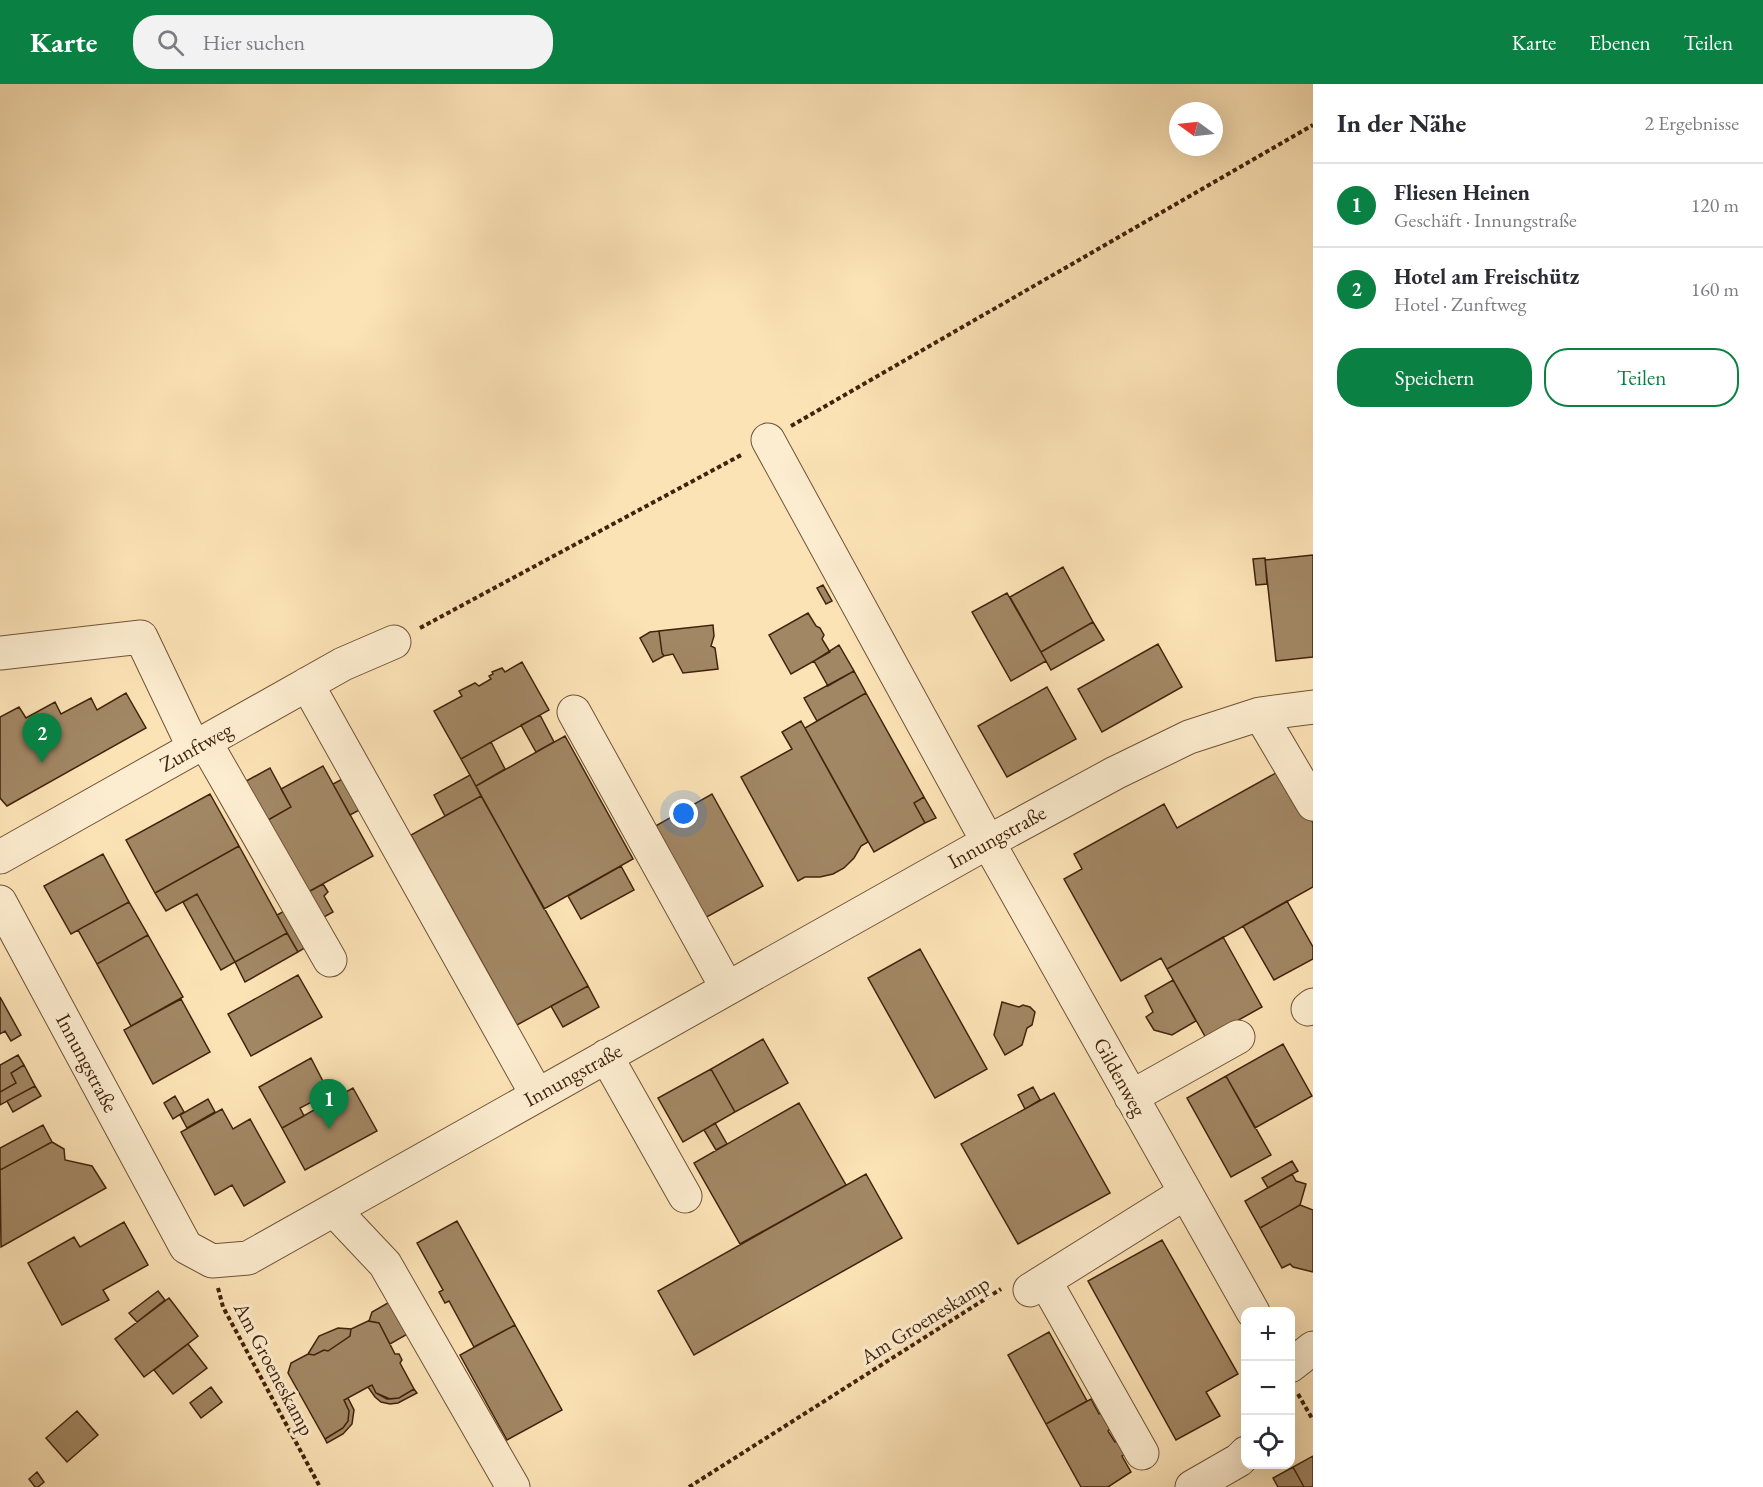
<!DOCTYPE html>
<html lang="de">
<head>
<meta charset="utf-8">
<style>
  body { margin:0; font-family:"EB Garamond",serif; background:#f2f2f3; color:#2b2b33 }
  .controls { position:absolute; right:18px; bottom:18px; display:grid; overflow:hidden; border-radius:12px; box-shadow:0 6px 24px #0002 }
  .controls button { width:54px; height:54px; display:grid; place-items:center; padding:0; border:0; border-bottom:2px solid #e1e1e2; background:#fff; color:#2b2b33; font:30px sans-serif }
  .compass { position:absolute; left:1169px; top:18px; width:54px; height:54px; border-radius:50%; background:#fff; box-shadow:0 6px 24px #0002; rotate:285deg }
  .you { position:absolute; left:684px; top:730px; width:21px; height:21px; margin:-15px; border:4px solid #fff; border-radius:50%; background:#1a73e8; box-shadow:0 0 0 9px #1a73e833 }
  .badge { display:grid; place-items:center; width:39px; height:39px; border-radius:50%; background:#0b8043; color:#fff; font-size:20px; font-weight:700 }
  .pin { position:absolute; translate:-50% -50px; filter:drop-shadow(0 2px 3px #0008) }
  .pin::after { content:''; position:absolute; top:32px; width:21px; height:18px; background:inherit; clip-path:polygon(0 0,100% 0,50% 100%) }
  .list { margin:0; padding:0; list-style:none }
  h2 { display:flex; justify-content:space-between; align-items:center; height:78px; margin:0; padding:0 24px; font-size:26px }
  h2 small { font-size:20px; font-weight:400; color:#7c7c81 }
  .list li { display:grid; grid-template-columns:39px 1fr auto; gap:18px; align-items:center; box-sizing:border-box; height:84px; padding:0 24px; border-top:2px solid #e1e1e2 }
  .list b { display:block; font-size:22px; white-space:nowrap }
  .list p { margin:0; font-size:20px; white-space:nowrap; color:#7c7c81 }
  .list em { font-size:20px; font-style:normal; color:#7c7c81 }
  .actions { display:flex; gap:12px; padding:18px 24px }
  .actions a { flex:1; padding:14px 0; border:2px solid #0b8043; border-radius:24px; text-align:center; font-size:21px; color:#0b8043 }
  .actions .main { background:#0b8043; color:#fff }
  .icon { flex:none; width:33px; height:33px; fill:none; stroke:currentColor; stroke-width:2; stroke-linecap:round; stroke-linejoin:round }
  .map { position:relative; flex:none; width:1313px; height:1403px; overflow:hidden }
  header { display:flex; align-items:center; gap:36px; box-sizing:border-box; height:84px; padding:0 30px; background:#0b8043; color:#fff }
  header strong { font-size:28px }
  nav { display:flex; gap:33px; margin-inline-start:auto; font-size:21px }
  .search { width:420px; height:54px; background:#f2f2f3; display:flex; align-items:center; gap:15px; box-sizing:border-box; padding:0 21px; border-radius:24px; color:#7c7c81; font-size:22px }
  main { display:flex }
  aside { flex:1; background:#fff }
  .map>svg:first-child { display:block }
  .building { fill:#a28764; stroke:#41230c; stroke-width:1.5 }
  .lines { fill:none; stroke-linecap:round; stroke-linejoin:round }
  .minor-casing { stroke:#705336; stroke-width:35 }
  .path { stroke:#41230c; stroke-width:4; stroke-dasharray:4.5 3; stroke-linecap:butt }
  .minor { stroke:#fdedd0; stroke-width:33 }
  .labels { text-anchor:middle; stroke-width:6; stroke-linejoin:round; paint-order:stroke }
  .street-label { font-size:21px; fill:#41230c; stroke:#fdedd0 }
</style>
</head>
<body>
<header>
<strong>Karte</strong>
<div class="search"><svg class="icon" aria-label="search" viewBox="0 0 24 24"><circle cx="10" cy="10" r="6"/><path d="M15 15l6 6"/></svg>Hier suchen</div>
<nav><a>Karte</a><a>Ebenen</a><a>Teilen</a></nav>
</header>
<main>
<div class="map">
<svg width="1313" height="1403" viewBox="0 0 1313 1403">
  <rect width="100%" height="100%" fill="#fce3b6"/>
  <filter id="stains"><feTurbulence type="fractalNoise" baseFrequency=".00333" numOctaves="4"/><feColorMatrix values="0 0 0 0 .2 0 0 0 0 .09 0 0 0 0 .02 0 0 0 .5 -.17"/></filter>
  <radialGradient id="worn" r=".72"><stop offset=".6" stop-color="#630" stop-opacity="0"/><stop offset="1" stop-color="#630" stop-opacity=".3"/></radialGradient>
  <path class="building" d="M1313 471V573L1276 577 1265 476Z
    M1265 474 1267 500 1256 501 1253 475Z
    M1063 483 1093 538 1041 568 1010 513Z
    M823 501 832 517 826 520 817 504Z
    M1007 509 1046 577 1011 597 972 528Z
    M808 529 816 542 820 544 824 551 822 555 830 568 791 590 769 551Z
    M1093 538 1104 556 1051 586 1041 568Z
    M713 541 714 552 711 562 715 564 718 585 683 589 673 570 664 572 662 569 659 547Z
    M659 547 662 569 664 572 653 578 640 554 650 548Z
    M1158 560 1182 603 1102 648 1078 605Z
    M839 561 854 587 828 602 814 577Z
    M522 578 549 626 461 675 434 627 462 612 459 607 475 599 479 602 491 595 489 592 493 590 492 588 502 584 505 588Z
    M854 587 866 609 817 637 804 614Z
    M1047 603 1076 655 1007 693 978 642Z
    M126 609 146 644 7 722 0 714V633L19 623 26 634 55 618 61 630 91 614 97 626Z
    M866 609 924 713 914 719 925 739 874 768 805 644Z
    M540 631 554 658 536 668 521 641Z
    M801 637 868 758 861 762 854 774 844 784 833 790 820 793H805L798 797 741 693 792 665 782 648Z
    M565 652 633 775 544 825 476 702Z
    M491 658 505 685 476 702 461 675Z
    M323 682 373 772 301 812 261 740 291 723 281 705Z
    M270 684 291 723 261 740 239 701Z
    M1283 685 1313 739V803L1167 885 1161 874 1121 897 1064 795 1082 785 1074 770 1164 720 1177 744Z
    M470 691 481 712 445 732 434 711Z
    M348 692 365 723 350 731 333 700Z
    M210 710 239 762 155 809 126 756Z
    M712 710 763 802 703 835 652 744Z
    M481 712 588 902 517 941 411 751Z
    M924 713 936 734 925 739 914 719Z
    M239 762 287 849 235 878 197 810 166 827 155 809Z
    M103 770 129 818 71 850 44 802Z
    M621 782 634 806 581 835 568 812Z
    M323 800 328 808 324 812 333 828 315 838 301 812Z
    M197 810 235 878 221 886 183 818Z
    M1287 817 1313 863V875L1274 896 1243 842Z
    M129 818 148 851 97 880 78 846Z
    M288 825 308 862 298 868 277 831Z
    M287 849 298 868 245 898 235 878Z
    M148 851 183 913 131 942 97 880Z
    M1223 853 1262 923 1206 954 1167 885Z
    M920 865 987 985 935 1014 868 894Z
    M298 891 322 933 251 972 228 930Z
    M1173 896 1196 937 1172 951 1154 946 1146 933 1153 928 1145 912Z
    M588 902 599 923 563 943 551 922Z
    M0 913 21 951 11 957 5 947 0 950Z
    M181 915 210 968 153 1000 124 946Z
    M1002 918 1019 923 1023 921 1030 923 1035 928 1032 941 1027 944 1022 961 1005 971 994 951Z
    M763 955 788 999 735 1028 711 985Z
    M1283 960 1312 1012 1255 1044 1226 992Z
    M18 971 24 981 11 989 16 999 0 1008V981Z
    M311 974 329 1009 300 1024 304 1032 282 1044 259 1003Z
    M24 981 35 1002 0 1021V1008L16 999 11 989Z
    M711 985 735 1028 683 1058 658 1014Z
    M1226 992 1271 1071 1231 1093 1187 1014Z
    M35 1002 41 1012 13 1028 7 1017Z
    M1033 1003 1040 1016 1025 1025 1018 1011Z
    M353 1004 377 1047 305 1086 282 1044Z
    M1054 1009 1110 1109 1018 1160 961 1060Z
    M175 1012 184 1028 173 1035 164 1019Z
    M208 1015 215 1028 187 1044 180 1031Z
    M799 1019 846 1101 740 1160 694 1079Z
    M222 1025 233 1045 250 1035 285 1098 244 1122 232 1101 215 1111 181 1048Z
    M715 1039 727 1060 716 1066 704 1046Z
    M43 1041 52 1058 0 1086V1064Z
    M52 1058 64 1065 65 1076 92 1082 106 1104 1 1163 0 1086Z
    M1292 1077 1298 1087 1268 1104 1262 1094Z
    M866 1090 902 1154 694 1271 658 1207Z
    M1292 1090 1296 1097 1306 1100 1300 1121 1260 1144 1245 1117Z
    M1300 1121 1313 1126V1188L1293 1183 1290 1180 1282 1184 1260 1144Z
    M457 1137 515 1241 474 1263 449 1217 445 1219 439 1208 443 1206 417 1159Z
    M124 1138 148 1181 103 1206 109 1216 62 1241 28 1179 74 1153 80 1163Z
    M1162 1156 1238 1290 1206 1308 1220 1332 1176 1356 1088 1197Z
    M158 1207 165 1216 137 1238 129 1229Z
    M169 1214 198 1252 144 1293 115 1255Z
    M393 1216 411 1248 390 1260 379 1239 369 1237 372 1228Z
    M368 1237 379 1239 395 1270H399L402 1276 400 1279 414 1305 399 1314 390 1315 376 1309 372 1301 368 1303 344 1316 349 1327 348 1337 343 1344 325 1355 288 1289 291 1279 308 1270 314 1271 324 1266 328 1267 350 1252 351 1245Z
    M515 1241 562 1326 507 1356 460 1271Z
    M338 1244 351 1245 350 1252 328 1267 324 1266 314 1271 308 1270 319 1252Z
    M1049 1248 1087 1317 1046 1340 1008 1271Z
    M188 1260 207 1284 173 1310 154 1286Z
    M372 1301 376 1309 387 1315 399 1314 414 1305 417 1309 398 1319 390 1320 381 1318 375 1313 368 1303Z
    M211 1303 222 1318 201 1334 190 1319Z
    M348 1314 354 1326 352 1340 343 1350 327 1359 325 1355 343 1344 348 1337 349 1327 344 1316Z
    M1091 1315 1099 1330 1102 1328 1111 1343 1108 1347 1115 1358 1119 1356 1126 1370 1122 1372 1131 1388 1108 1403H1081L1046 1340Z
    M77 1327 98 1351 67 1378 46 1354Z
    M1313 1372V1403H1304L1293 1383Z
    M1293 1383 1304 1403H1278L1273 1394Z
    M37 1388 44 1398 38 1403H35L29 1395Z"/>
  <g class="lines">
    <defs>
      <path id="minor" d="M768 356 988 758 1253 1228
        M0 569 141 553 194 664
        M307 600 537 1011
        M574 628 727 904
        M1260 630 1313 720
        M205 658 330 876
        M0 773 343 580 394 558
        M0 818 186 1163 212 1177 248 1174 988 758 1115 689 1189 653 1260 630 1313 623
        M1308 925 1313 921
        M606 972 685 1112
        M1131 1013 1238 953
        M334 1126 385 1180 513 1403
        M1045 1197 1142 1369
        M1030 1206 1185 1109
        M1290 1282 1313 1264
        M1192 1403 1239 1376 1246 1369"/>
    </defs>
    <use href="#minor" class="minor-casing"/>
    <path class="path" d="M791 342 1313 41
      M420 544 743 370
      M218 1204 223 1223 320 1403
      M1298 1310 1313 1336
      M689 1403 1001 1205"/>
    <use href="#minor" class="minor"/>
  </g>
  <g class="labels">
    <g class="street-label">
      <text transform="translate(196 663) rotate(-29)" y="7">Zunftweg</text>
      <text transform="translate(997 753) rotate(-29)" y="7">Innungstraße</text>
      <text transform="translate(87 979) rotate(62)" y="7">Innungstraße</text>
      <text transform="translate(573 991) rotate(-29)" y="7">Innungstraße</text>
      <text transform="translate(1120 993) rotate(61)" y="7">Gildenweg</text>
      <text transform="translate(925 1236) rotate(-32)" y="7">Am Groeneskamp</text>
      <text transform="translate(274 1285) rotate(62)" y="7">Am Groeneskamp</text>
    </g>
  </g>
  <rect width="100%" height="100%" filter="url(#stains)"/>
  <rect width="100%" height="100%" fill="url(#worn)"/>
</svg>
<div class="controls">
<button>+</button>
<button>−</button>
<button><svg class="icon" aria-label="locate" viewBox="0 0 24 24"><circle cx="12" cy="12" r="6"/><path d="M12 2v4M12 18v4M2 12h4M18 12h4"/></svg></button>
</div>
<svg class="compass" viewBox="-18 -18 36 36"><path d="M0-13l5 13h-10z" fill="#e53935"/><path d="M0 13l5-13h-10z" fill="#7c7c81"/></svg>
<div class="you"></div>
<div class="pin badge" style="left:329px;top:1045px">1</div>
<div class="pin badge" style="left:42px;top:679px">2</div>
</div>
<aside>
<h2>In der Nähe<small>2 Ergebnisse</small></h2>
<ul class="list">
<li><span class="badge">1</span><div><b>Fliesen Heinen</b><p>Geschäft · Innungstraße</p></div><em>120 m</em></li>
<li><span class="badge">2</span><div><b>Hotel am Freischütz</b><p>Hotel · Zunftweg</p></div><em>160 m</em></li>
</ul>
<div class="actions"><a class="main">Speichern</a><a>Teilen</a></div>
</aside>
</main>
</body>
</html>
